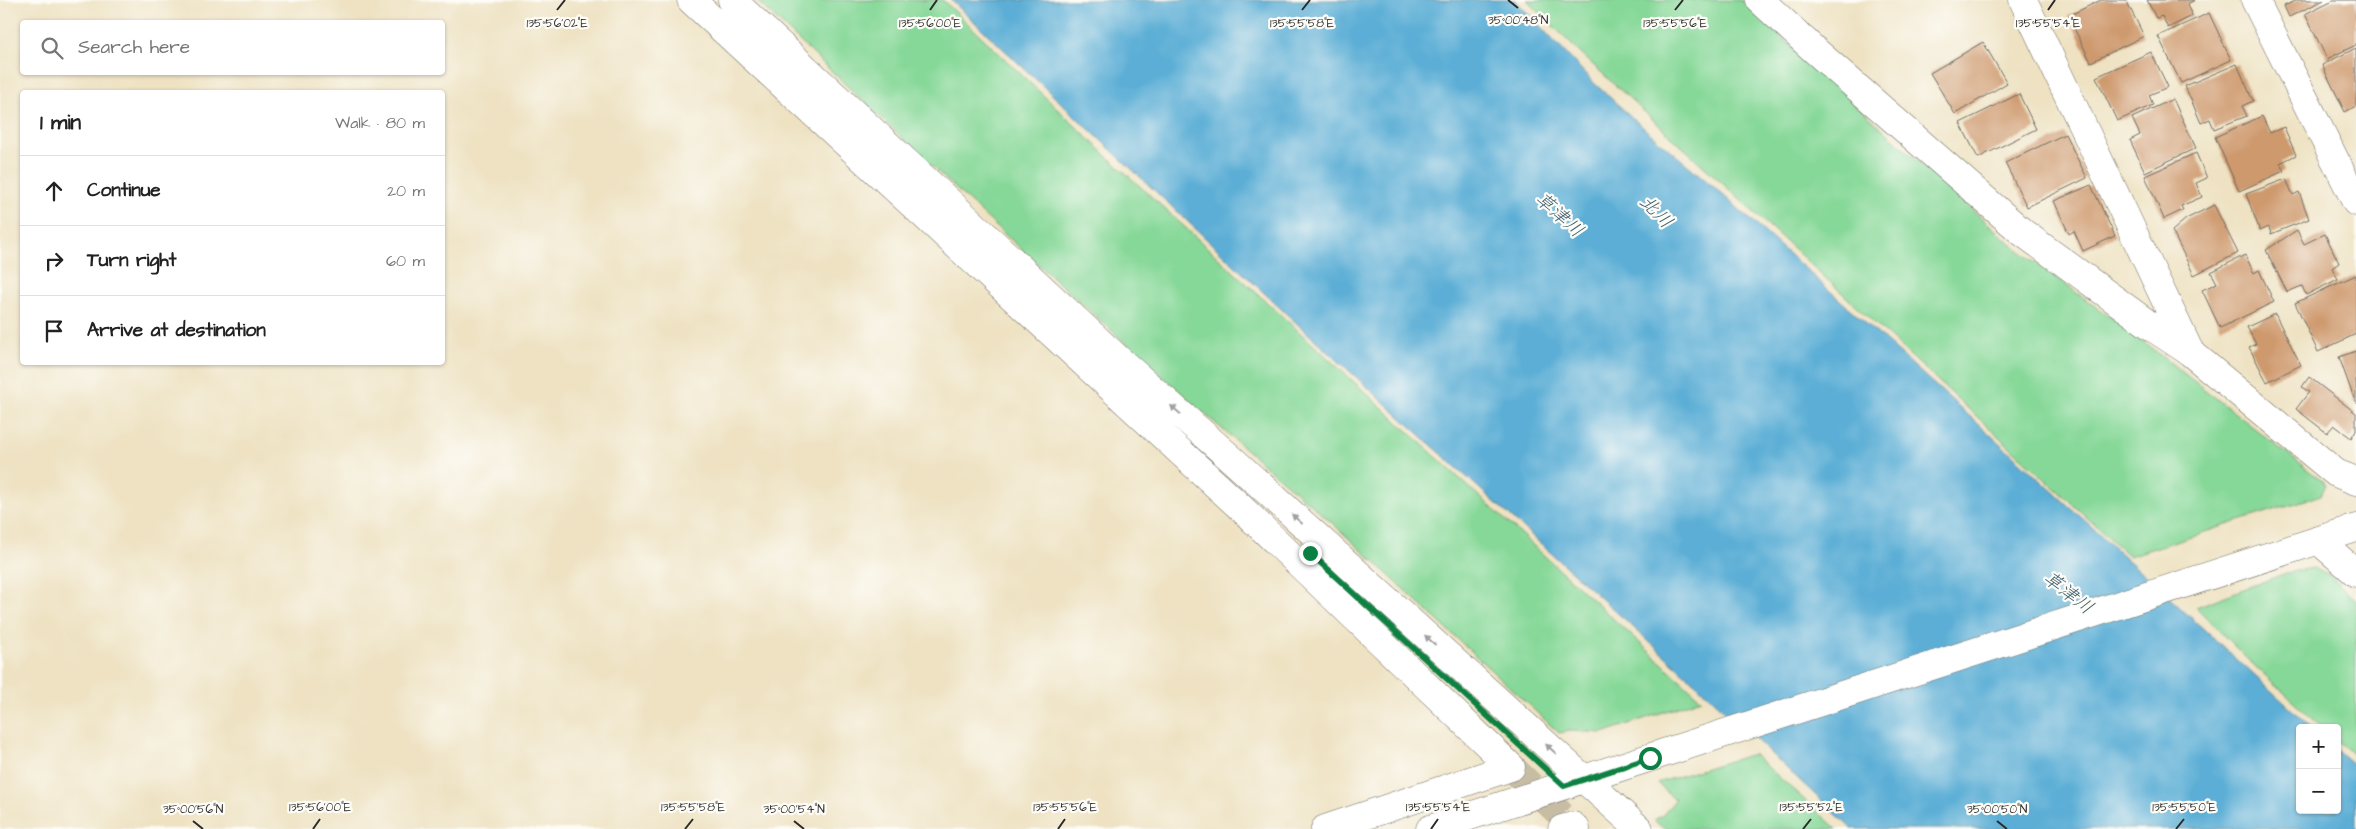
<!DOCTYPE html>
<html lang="en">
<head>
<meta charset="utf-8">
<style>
  body { margin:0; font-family:"Architects Daughter","Klee One",sans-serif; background:#f2f2f2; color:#222 }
  .controls { position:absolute; right:15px; bottom:15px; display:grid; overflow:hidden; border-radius:5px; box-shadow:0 1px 4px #0004 }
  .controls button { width:45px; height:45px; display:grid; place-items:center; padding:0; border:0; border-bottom:1px solid #e0e0e0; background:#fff; color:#222; font:25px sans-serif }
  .stop { position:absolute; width:15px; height:15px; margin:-11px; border:4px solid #0b8043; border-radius:50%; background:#fff }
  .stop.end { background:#0b8043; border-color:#fff; box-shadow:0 1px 5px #0008 }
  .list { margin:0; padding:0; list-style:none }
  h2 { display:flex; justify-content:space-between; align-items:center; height:65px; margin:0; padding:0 20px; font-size:21px }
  h2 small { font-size:16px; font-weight:400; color:#767676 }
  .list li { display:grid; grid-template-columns:32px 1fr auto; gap:15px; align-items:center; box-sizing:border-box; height:70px; padding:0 20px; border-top:1px solid #e0e0e0 }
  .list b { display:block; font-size:19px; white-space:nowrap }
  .list em { font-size:16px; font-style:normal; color:#767676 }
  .icon { flex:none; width:28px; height:28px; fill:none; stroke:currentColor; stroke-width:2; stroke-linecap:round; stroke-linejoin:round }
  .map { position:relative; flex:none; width:2356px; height:829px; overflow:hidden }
  .search { position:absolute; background:#fff; box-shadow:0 1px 4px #0004; left:20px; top:20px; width:425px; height:55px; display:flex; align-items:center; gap:12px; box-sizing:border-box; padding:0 18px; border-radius:5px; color:#767676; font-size:19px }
  .panel { position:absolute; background:#fff; box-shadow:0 1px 4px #0004; left:20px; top:90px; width:425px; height:275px; border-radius:5px }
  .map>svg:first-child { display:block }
  .green { fill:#86d898; stroke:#588262 }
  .water { fill:#5baed6; stroke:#436c80 }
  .building { fill:#ce996d }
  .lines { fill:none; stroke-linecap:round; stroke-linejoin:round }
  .minor-tunnel { stroke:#c7bda4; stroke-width:28; stroke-dasharray:28 14; stroke-linecap:butt }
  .minor-casing { stroke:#6f6b60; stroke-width:29 }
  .minor { stroke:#fff; stroke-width:28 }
  .oneway { fill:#a0a0a0 }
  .route { stroke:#0b8043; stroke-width:6 }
  .ticks { fill:none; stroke:#2b2b2b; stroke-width:2 }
  .labels { text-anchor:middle; stroke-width:4.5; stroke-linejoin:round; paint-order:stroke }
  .water-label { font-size:19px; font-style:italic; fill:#3e5f6f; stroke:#fdfcf7 }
  .ticks-label { font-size:12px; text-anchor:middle; fill:#2b2b2b; stroke:#fdfcf7; stroke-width:4.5; stroke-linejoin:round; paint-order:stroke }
</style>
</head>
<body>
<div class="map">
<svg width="2356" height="829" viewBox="0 0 2356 829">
  <rect width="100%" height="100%" fill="#fdfcf7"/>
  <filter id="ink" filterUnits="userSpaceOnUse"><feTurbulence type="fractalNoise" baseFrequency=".02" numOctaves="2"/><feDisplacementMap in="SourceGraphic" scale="10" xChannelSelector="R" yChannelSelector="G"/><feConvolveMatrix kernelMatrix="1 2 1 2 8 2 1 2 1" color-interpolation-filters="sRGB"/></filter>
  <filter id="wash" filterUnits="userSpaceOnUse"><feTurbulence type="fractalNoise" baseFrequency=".0096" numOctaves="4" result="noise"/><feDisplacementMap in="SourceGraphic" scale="20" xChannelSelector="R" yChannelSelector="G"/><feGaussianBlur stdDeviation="1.12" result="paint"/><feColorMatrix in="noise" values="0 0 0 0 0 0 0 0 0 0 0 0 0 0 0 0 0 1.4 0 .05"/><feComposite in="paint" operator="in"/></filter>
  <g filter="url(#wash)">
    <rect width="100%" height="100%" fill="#eee2c2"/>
    <path class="green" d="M756 0H943L1109 158 1701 699 1603 733 1570 731 1559 733 1331 522 1200 410 989 220Z
      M1527 0H1741L1953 193 2017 249 2141 340 2326 484 2321 495 2129 556 1579 52Z
      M2313 568 2330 576 2356 600V757L2337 740V728H2323L2245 657 2196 607 2286 573Z
      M1753 754 1837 829H1664L1654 820 1663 815 1675 800 1657 783Z"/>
    <path class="water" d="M951 0H1515L1593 82 1646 130 1713 186 2024 465 2312 728H2300V810H2337V750L2356 767V829H1852L1696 684 1293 320Z"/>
    <g id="blocks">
      <path class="building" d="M2101 0H2126L2144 36 2091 62 2068 16Z
        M2147 0H2195L2187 4 2192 16 2168 28 2162 16 2156 18Z
        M2298 0H2324L2289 17 2284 6Z
        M2333 0H2356V45L2327 59 2305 14Z
        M2209 13 2231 60 2181 83 2158 36Z
        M1983 42 2007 83 1955 114 1930 73Z
        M2356 48V106L2345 112 2322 65Z
        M2151 52 2168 87 2149 95 2153 105 2117 121 2096 77Z
        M2237 64 2253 101 2242 106 2247 116 2214 129 2210 119 2201 123 2185 86Z
        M2019 94 2036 129 1978 158 1960 123Z
        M2173 99 2196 148 2145 172 2130 140 2140 135 2132 118Z
        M2262 116 2270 133 2284 127 2296 155 2280 163 2284 171 2239 191 2215 137Z
        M2065 134 2087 178 2027 207 2005 163Z
        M2196 153 2207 178 2196 183 2202 197 2181 206 2183 210 2164 219 2145 176Z
        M2286 179 2293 195 2299 192 2309 219 2271 234 2269 227 2260 231 2246 194Z
        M2091 185 2115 236 2083 251 2074 231 2069 234 2054 201Z
        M2214 205 2238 253 2194 275 2172 231 2186 219Z
        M2297 230 2304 244 2325 234 2339 263 2332 268 2338 279 2306 295 2302 286 2287 292 2266 250Z
        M2245 255 2254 273 2259 270 2274 302 2220 328 2202 290 2217 283 2211 272Z
        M2356 275V334L2318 352 2295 303Z
        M2275 314 2301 365 2267 382 2249 347 2256 344 2247 327Z
        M2356 351V404L2339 357Z
        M2309 377 2356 413V430L2351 438 2334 425 2327 433 2296 409 2309 392 2302 387Z"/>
    </g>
  </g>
  <g filter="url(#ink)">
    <use href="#blocks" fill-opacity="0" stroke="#6f6b60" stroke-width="1"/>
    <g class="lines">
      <path class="minor-tunnel" d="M1511 767 1573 826"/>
      <defs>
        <path id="minor" d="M691 0 1239 506 1511 767 1325 829
          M732 0 1116 357 1236 463 1639 829
          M1760 0 1811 47 2022 232 2155 329 2190 352
          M2023 0 2190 352 2336 473 2356 481
          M2255 0 2356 202
          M2318 540 2356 573
          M1430 829 2356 528
          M1562 829 1573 826 1576 829"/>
      </defs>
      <use href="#minor" class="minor-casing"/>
      <use href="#minor" class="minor"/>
    </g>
    <defs><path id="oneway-solid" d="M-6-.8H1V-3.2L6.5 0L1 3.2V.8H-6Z" transform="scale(1.25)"/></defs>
    <g class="oneway">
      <use href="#oneway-solid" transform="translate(1176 410) rotate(-139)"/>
      <use href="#oneway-solid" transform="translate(1297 519) rotate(-138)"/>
      <use href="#oneway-solid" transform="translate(1430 640) rotate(-138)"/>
      <use href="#oneway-solid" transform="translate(1551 749) rotate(-138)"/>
    </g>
  </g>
  <g class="lines" filter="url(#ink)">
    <path class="route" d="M1310 553 1564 786 1650 758"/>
  </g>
  <path class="ticks" d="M1508 0 1518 8M557 10 565 0M930 10 937 0M1302 10 1310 0M1675 10 1683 0M2048 10 2055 0M193 821 203 829M794 821 804 829M1997 821 2007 829M313 829 320 819M685 829 693 819M1058 829 1065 819M1431 829 1438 819M1803 829 1811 819M2176 829 2184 819"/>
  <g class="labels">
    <g class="water-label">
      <text transform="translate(1657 211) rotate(46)" y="7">北川</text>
      <text transform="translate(1560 214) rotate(42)" y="7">草津川</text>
      <text transform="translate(2069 592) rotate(38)" y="7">草津川</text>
    </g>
  </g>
  <g class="ticks-label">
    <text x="1518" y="24">35°00'48"N</text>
    <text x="557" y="27">135°56'02"E</text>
    <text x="930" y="27">135°56'00"E</text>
    <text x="1302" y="27">135°55'58"E</text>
    <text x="1675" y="27">135°55'56"E</text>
    <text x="2048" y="27">135°55'54"E</text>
    <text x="320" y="811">135°56'00"E</text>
    <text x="693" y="811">135°55'58"E</text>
    <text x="1065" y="811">135°55'56"E</text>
    <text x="1438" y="811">135°55'54"E</text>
    <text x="1811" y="811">135°55'52"E</text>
    <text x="2184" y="811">135°55'50"E</text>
    <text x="193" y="813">35°00'56"N</text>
    <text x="794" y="813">35°00'54"N</text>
    <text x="1997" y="813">35°00'50"N</text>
  </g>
</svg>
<div class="controls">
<button>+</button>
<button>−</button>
</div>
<div class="stop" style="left:1650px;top:758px"></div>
<div class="stop end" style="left:1310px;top:553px"></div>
<div class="search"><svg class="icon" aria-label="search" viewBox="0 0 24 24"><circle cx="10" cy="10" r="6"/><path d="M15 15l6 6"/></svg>Search here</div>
<section class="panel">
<h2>1 min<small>Walk · 80 m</small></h2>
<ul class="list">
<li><svg class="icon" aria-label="ahead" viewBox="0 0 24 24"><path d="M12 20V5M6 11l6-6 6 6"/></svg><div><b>Continue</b></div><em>20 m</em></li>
<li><svg class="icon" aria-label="right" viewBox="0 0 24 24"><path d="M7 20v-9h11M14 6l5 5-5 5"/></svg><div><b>Turn right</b></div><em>60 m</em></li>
<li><svg class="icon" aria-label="arrive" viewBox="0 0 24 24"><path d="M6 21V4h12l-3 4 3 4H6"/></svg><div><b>Arrive at destination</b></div></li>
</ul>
</section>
</div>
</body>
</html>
